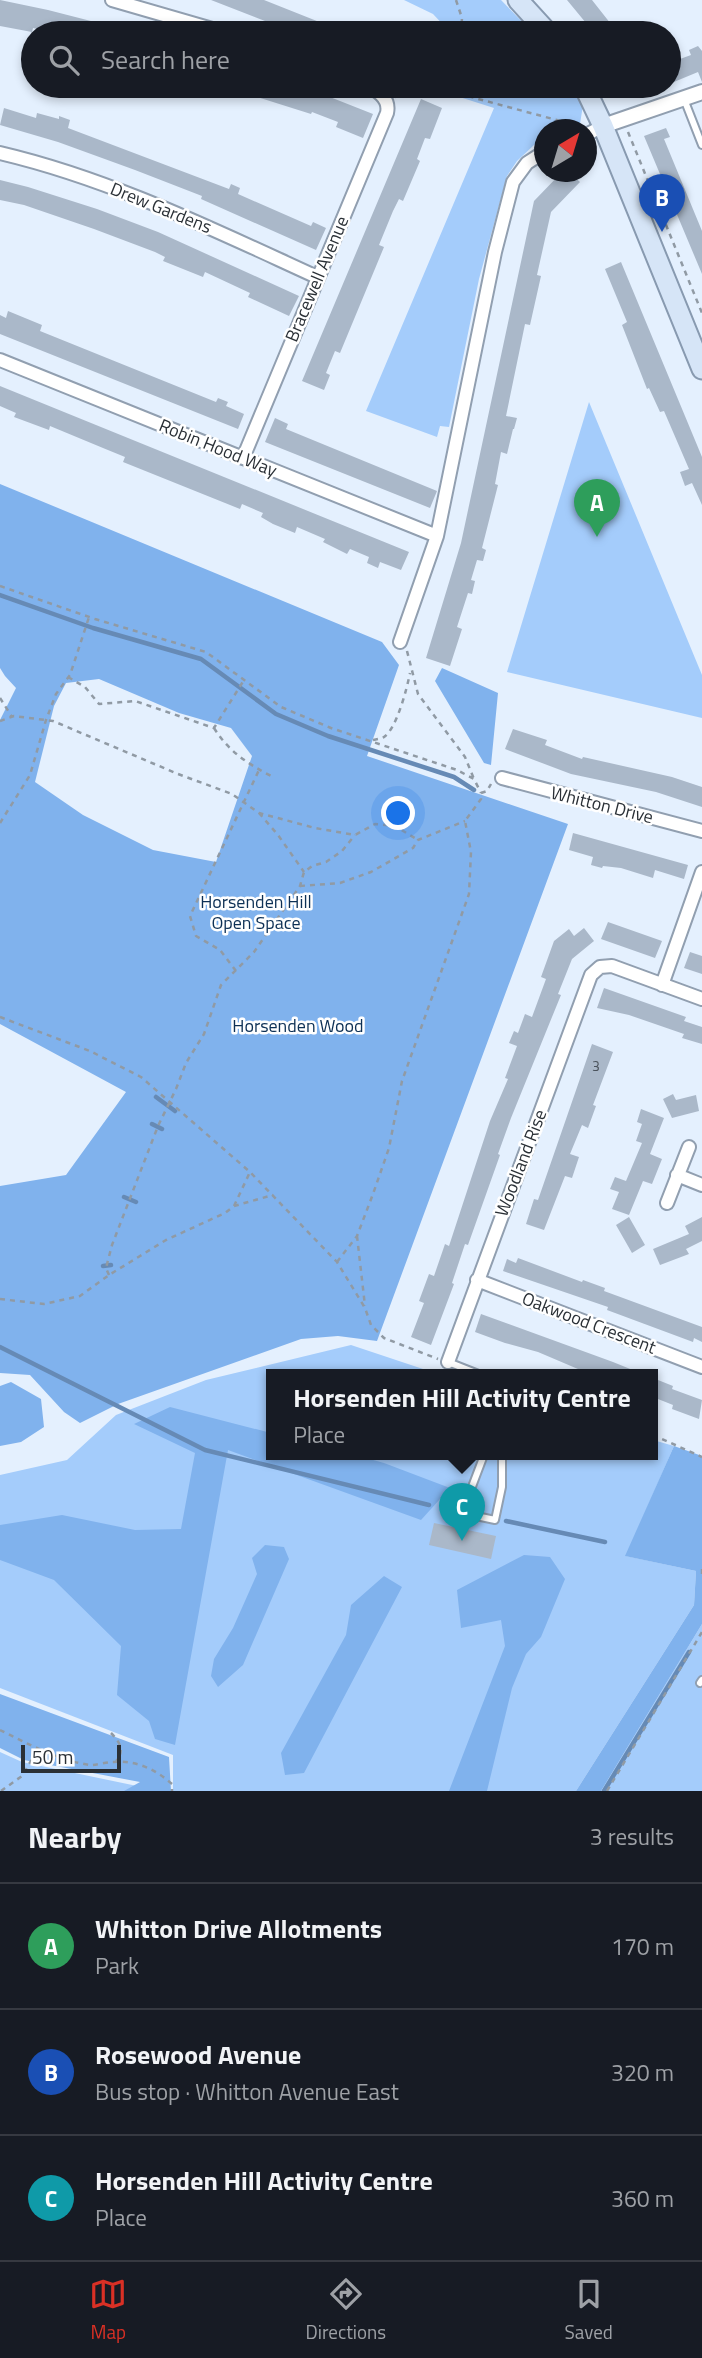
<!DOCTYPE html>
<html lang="en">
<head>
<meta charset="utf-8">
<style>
  body { margin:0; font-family:"Titillium Web",sans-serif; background:#20242c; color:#f1f3f6 }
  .compass { position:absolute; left:534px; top:119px; width:63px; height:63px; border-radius:50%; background:#171b24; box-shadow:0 4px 10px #0003; rotate:38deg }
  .scale { position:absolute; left:21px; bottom:18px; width:100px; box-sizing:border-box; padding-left:7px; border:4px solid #2a3036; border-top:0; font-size:19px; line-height:24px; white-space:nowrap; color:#2a3036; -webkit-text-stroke:5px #fff; paint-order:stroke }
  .you { position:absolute; left:399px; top:814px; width:24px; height:24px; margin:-18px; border:5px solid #fff; border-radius:50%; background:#1a73e8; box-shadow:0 0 0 10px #1a73e833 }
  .badge { display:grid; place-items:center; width:46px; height:46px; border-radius:50%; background:#d93025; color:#fff; font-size:23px; font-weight:700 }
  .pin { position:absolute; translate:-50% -58px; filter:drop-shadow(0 2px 4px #0008) }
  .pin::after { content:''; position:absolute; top:37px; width:24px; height:21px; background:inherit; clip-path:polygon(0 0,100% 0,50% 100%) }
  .popup { position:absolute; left:266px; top:1369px; width:392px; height:91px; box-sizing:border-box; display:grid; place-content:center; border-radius:0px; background:#171b24; filter:drop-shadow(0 2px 5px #0005); font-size:23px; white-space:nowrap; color:#9ea1a6 }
  .popup b { font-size:26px; color:#f1f3f6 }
  .popup::after { content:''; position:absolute; left:50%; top:100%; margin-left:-14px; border:14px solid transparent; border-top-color:#171b24 }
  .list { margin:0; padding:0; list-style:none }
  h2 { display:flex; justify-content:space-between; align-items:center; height:91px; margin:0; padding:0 28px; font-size:30px }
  h2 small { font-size:23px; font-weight:400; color:#9ea1a6 }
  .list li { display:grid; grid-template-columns:46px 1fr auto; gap:21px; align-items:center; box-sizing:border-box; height:126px; padding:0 28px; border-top:2px solid #363941 }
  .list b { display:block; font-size:26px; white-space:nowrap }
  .list p { margin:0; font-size:23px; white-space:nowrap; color:#9ea1a6 }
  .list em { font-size:23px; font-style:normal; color:#9ea1a6 }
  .icon { flex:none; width:38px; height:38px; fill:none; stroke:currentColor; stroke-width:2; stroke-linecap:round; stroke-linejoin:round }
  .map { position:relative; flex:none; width:702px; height:1791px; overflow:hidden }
  .search { position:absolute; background:#171b24; box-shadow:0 4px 10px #0003; left:21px; right:21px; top:21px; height:77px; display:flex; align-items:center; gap:18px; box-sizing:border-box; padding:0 24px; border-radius:38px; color:#9ea1a6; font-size:26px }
  .sheet { height:469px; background:#171b24 }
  nav { display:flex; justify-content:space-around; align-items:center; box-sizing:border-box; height:98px; border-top:2px solid #363941; background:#171b24; font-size:19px; color:#9ea1a6 }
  nav a { display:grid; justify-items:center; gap:4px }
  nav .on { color:#d93025 }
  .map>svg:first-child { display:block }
  .green { fill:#a4ccfb }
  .forest { fill:#80b2ed; fill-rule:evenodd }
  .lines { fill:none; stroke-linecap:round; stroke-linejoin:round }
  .stream { stroke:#668ab5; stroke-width:4.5 }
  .building { fill:#aab8c9 }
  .service-casing { stroke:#919fb0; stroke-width:10 }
  .minor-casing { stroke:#919fb0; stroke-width:16 }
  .tertiary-casing { stroke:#919fb0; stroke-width:18 }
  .primary-casing { stroke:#889ab0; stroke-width:23 }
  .path { stroke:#909aa4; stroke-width:2.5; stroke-dasharray:5 5; stroke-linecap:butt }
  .service { stroke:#fff; stroke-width:6 }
  .minor { stroke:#fff; stroke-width:12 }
  .tertiary { stroke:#fff; stroke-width:14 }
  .primary { stroke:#d6e5f7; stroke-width:19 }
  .labels { text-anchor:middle; stroke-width:5; stroke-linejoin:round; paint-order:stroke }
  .number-label { font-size:14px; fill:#4a525b }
  .street-label { font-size:18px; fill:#2a3036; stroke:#fff }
  .park-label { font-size:18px; fill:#0d3055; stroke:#fff }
</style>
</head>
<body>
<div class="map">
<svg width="702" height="1791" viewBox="0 0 702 1791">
  <rect width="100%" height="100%" fill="#e4f0fe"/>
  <path class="green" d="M404 0H501L533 33H451L433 14Z
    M425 86H573L583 105 580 124 568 129 544 130V139L534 145 517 161 507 176 479 279 449 427 440 426 437 437 366 411 494 108Z
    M589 402 702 675V718L507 672Z
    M351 1345 441 1375H271V1455H653V1440L674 1446 626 1556 696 1571 694 1605 576 1791H173V1755L0 1688V1475L67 1460 116 1415 206 1380Z
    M702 1624V1791H601L610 1776Z
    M0 1752 22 1762 161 1791H0Z"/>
  <path class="forest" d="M0 484 382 642 399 665 367 756 568 824 377 1341 338 1336 301 1339 118 1404 80 1423 64 1412 30 1375 0 1373V1186L66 1175 126 1092 0 1024V720L16 688 5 676 0 668ZM99 679 179 713 231 728 252 756 216 862 153 850 83 815 35 782 54 706 66 683Z
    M442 668 498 693 491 765 484 763 435 681Z
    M11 1382 41 1399 44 1427 21 1442 0 1446V1386Z
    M170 1407 271 1433V1455H355L384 1463 450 1488 421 1520 228 1450 175 1745 155 1739 149 1721 117 1695 121 1646 54 1580 0 1560V1525L62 1515 135 1530 181 1529 195 1453 134 1424Z
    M674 1446 702 1456V1624L601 1791H576L694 1605 696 1571 625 1556Z
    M265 1545 284 1547 289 1559 243 1665 218 1687 211 1676 214 1659 233 1628 257 1574 252 1558Z
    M524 1555 550 1557 565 1579 541 1637 526 1654 512 1688 487 1791H449L505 1646 501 1620 461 1628 457 1590Z
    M384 1576 402 1587 304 1773 285 1775 281 1753 346 1635 351 1605Z
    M0 1694 169 1757 171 1791H124L140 1782 24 1760 0 1748Z"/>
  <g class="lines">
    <path class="stream" d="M0 595 93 628 201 659 276 714 328 736 454 777 474 790
      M156 1097 175 1111
      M152 1124 162 1129
      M124 1197 136 1202
      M103 1266 111 1265
      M0 1347 205 1450 429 1505
      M506 1521 605 1542
      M604 1791 689 1652"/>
  </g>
  <path class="building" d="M0 0 48 10 122 29 121 33H55L33 28 32 32 0 26Z
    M211 0H264L347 33H296Z
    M567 0H592L618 33H594L587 21 586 23Z
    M698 46 702 51V82L698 72 669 84V63L691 55 689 50Z
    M251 86H302L373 114 363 138 336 127 338 122 312 112 311 114 248 94Z
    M421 99 442 108 430 139 425 138 417 159 420 161 403 201 399 199 393 211 379 245 384 247 340 353 335 351 326 373 330 375 324 390 302 381Z
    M4 108 36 118 37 113 59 119V116L70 120 68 128 229 189 231 184 240 188 238 194 311 226 313 222 326 228 316 250 201 199 202 196 135 170 58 142 0 125Z
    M666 128 670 137 664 139 702 231V274L644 136Z
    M562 172H569L580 182 551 212 537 275 541 276 530 325 525 324 506 416 517 418 514 429H513L507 454 501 452 495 484 498 485 482 548 486 550 483 561 477 560 471 580 475 581 472 594 468 593 457 627 462 629 450 666 426 658 461 543 534 201Z
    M0 180 28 187 97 209 158 232 299 296 289 316 248 297 250 293 205 272 203 277 163 261 165 257 155 252 94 229 24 205 0 200Z
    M621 262 702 457V505L692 483 685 486 680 472 689 469 664 411 660 412 649 388 647 389 622 325 627 322 605 269Z
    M8 311 42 325 40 331 216 402 218 398 228 402 226 406 244 414 238 429 0 334V315L6 318Z
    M0 386 409 552 401 570 380 562 378 568 367 563 369 557 350 549 347 554 323 542 325 539 297 527 295 533 273 524 261 517 263 513 242 504 240 509 123 462 125 457 103 448 50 426 49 430 14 417 16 413 0 406Z
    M275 418 288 424 286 429 437 491 430 508 265 442Z
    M513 729 547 740 545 745 582 759 583 757 672 777 702 787V807L656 792 571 774 505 749Z
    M573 833 688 865 684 879 655 870 653 878 621 868 603 866 602 868 591 865 593 857 569 850Z
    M608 922 662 941 655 958 601 939Z
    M584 928 594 941 572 959 558 994 561 995 552 1017 511 1118 498 1154 500 1155 468 1245 465 1244 452 1283 454 1284 431 1345 411 1337 424 1303 419 1301 429 1274 434 1276 445 1244 449 1246 490 1121 508 1079 505 1078 517 1046 509 1043 514 1031 518 1033 525 1014 532 1017 546 979 541 977 554 941 569 929 574 936Z
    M690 952 702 956V974L684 968Z
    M604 988 686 1017 684 1021 702 1027V1044L682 1038 684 1034 629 1015 597 1008Z
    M592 1044 613 1052 593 1105 596 1106 588 1128 582 1125 570 1154 579 1157 572 1178 565 1176 544 1230 526 1224 534 1199 538 1200Z
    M673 1094 676 1100 696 1095 699 1111 672 1118 663 1099Z
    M641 1109 664 1118 650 1154 662 1159 652 1184 643 1181 629 1215 612 1209 619 1192 610 1189 615 1177 626 1181 642 1143 636 1141 642 1124 637 1122Z
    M629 1217 645 1245 632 1253 616 1225Z
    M702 1217V1241L686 1249 689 1254 660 1265 653 1249 689 1234 685 1226Z
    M518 1258 582 1282 583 1280 605 1288 604 1291 702 1327V1342L694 1338 693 1342 607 1310 608 1307 503 1271 507 1259 516 1263Z
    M481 1314 613 1362 645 1375H592L538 1352 505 1343 475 1332Z
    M653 1378 673 1386 672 1389 702 1400 699 1419 672 1409 673 1405 653 1397Z
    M434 1523 496 1536 491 1559 429 1545Z"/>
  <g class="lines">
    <defs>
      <path id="service" d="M684 99 702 145
        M448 1362 481 1375
        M484 1455 462 1513 495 1520 502 1487V1455
        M700 1683 702 1680"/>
      <path id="minor" d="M112 0 226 33
        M586 135 603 126
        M0 153C111 179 214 230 317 277
        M0 360 437 536
        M243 458 387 113C390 99 379 91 366 86
        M400 642 437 536 495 252 513 182 527 163 544 152
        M502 778 702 831
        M662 985 702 872
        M677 1175 702 1185
        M667 1203 689 1147
        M477 1280 702 1367
        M448 1362 591 975 600 967 612 966 702 999"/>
      <path id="tertiary" d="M603 126 702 92"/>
      <path id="primary" d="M518 0 548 33
        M584 86 603 126 702 369"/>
    </defs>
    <use href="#service" class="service-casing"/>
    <use href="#minor" class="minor-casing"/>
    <use href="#tertiary" class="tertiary-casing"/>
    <use href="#primary" class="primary-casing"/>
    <path class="path" d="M456 0 462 18 461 33
      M430 86 579 126
      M395 97 422 86
      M628 132 702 313
      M0 586 95 619 206 652 281 707 331 728 457 770 474 779 481 793
      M407 651 418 694 465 757 474 779
      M68 677 85 687 99 704 135 701 214 728 244 680
      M0 698 12 717
      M0 721 14 716 53 721 178 774 232 794 259 813 315 828 355 835 375 824 395 826 418 840
      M214 728C229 752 248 764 273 777
      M373 740C377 739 381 739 384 737 397 728 407 688 410 673
      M259 813 278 835 304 872
      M0 823 30 775 46 720 56 694 70 675 89 617
      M300 886 340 883 371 872 413 848 418 840 465 821
      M236 971 220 950 196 936 190 916 259 770
      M0 1017 90 1051 141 1077 250 1172 337 1262 365 1308 371 1325 384 1338 438 1359
      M234 1206 250 1172
      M357 1236 365 1306
      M337 1262 357 1236 373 1194 389 1148 402 1081 469 894 471 852 465 821 481 799V793L487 791 491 784
      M109 1275 106 1268 112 1245 158 1126 176 1089 186 1063 204 1034 221 985 254 952 300 886 304 872 312 866 326 862 342 851 355 835
      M0 1299 44 1304 80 1296 109 1275 166 1240 225 1213 234 1206 273 1195
      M653 1435 702 1457
      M702 1569V1575
      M0 1730C26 1743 62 1762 91 1765 98 1765 106 1762 113 1762 136 1760 155 1769 172 1784V1791
      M111 1733C120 1742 125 1751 116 1761
      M1 1791 22 1776 38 1749
      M607 1791 702 1632"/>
    <use href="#service" class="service"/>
    <use href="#minor" class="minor"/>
    <use href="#tertiary" class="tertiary"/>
    <use href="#primary" class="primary"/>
  </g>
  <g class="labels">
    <g class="number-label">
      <text x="596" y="1071">3</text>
    </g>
    <g class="street-label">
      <text transform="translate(161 208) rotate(22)" y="6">Drew Gardens</text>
      <text transform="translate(317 279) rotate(-67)" y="6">Bracewell Avenue</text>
      <text transform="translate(218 448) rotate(22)" y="6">Robin Hood Way</text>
      <text transform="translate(602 805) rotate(14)" y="6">Whitton Drive</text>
      <text transform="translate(521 1163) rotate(-69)" y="6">Woodland Rise</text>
      <text transform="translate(589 1323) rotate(21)" y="6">Oakwood Crescent</text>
    </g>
    <g class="park-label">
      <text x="256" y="908">Horsenden Hill<tspan x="256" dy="21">Open Space</tspan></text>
      <text x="298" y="1032">Horsenden Wood</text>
    </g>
  </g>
</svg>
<svg class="compass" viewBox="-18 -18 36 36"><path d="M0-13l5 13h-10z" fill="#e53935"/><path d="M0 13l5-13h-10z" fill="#9ea1a6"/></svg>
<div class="scale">50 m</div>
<div class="you"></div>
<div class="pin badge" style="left:597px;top:537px;background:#2e9e5b">A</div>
<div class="pin badge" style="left:662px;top:232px;background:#1a4fb4">B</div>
<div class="pin badge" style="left:462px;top:1541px;background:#0f9aa8">C</div>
<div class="popup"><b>Horsenden Hill Activity Centre</b>Place</div>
<div class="search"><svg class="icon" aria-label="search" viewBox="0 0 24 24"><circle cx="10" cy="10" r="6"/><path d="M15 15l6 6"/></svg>Search here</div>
</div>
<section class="sheet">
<h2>Nearby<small>3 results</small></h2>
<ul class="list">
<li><span class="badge" style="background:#2e9e5b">A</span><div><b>Whitton Drive Allotments</b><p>Park</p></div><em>170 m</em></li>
<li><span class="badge" style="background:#1a4fb4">B</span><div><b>Rosewood Avenue</b><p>Bus stop · Whitton Avenue East</p></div><em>320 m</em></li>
<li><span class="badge" style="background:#0f9aa8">C</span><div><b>Horsenden Hill Activity Centre</b><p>Place</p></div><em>360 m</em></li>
</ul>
</section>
<nav>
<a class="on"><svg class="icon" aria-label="map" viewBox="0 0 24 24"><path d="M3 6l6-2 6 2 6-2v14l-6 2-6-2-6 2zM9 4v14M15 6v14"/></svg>Map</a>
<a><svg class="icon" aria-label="directions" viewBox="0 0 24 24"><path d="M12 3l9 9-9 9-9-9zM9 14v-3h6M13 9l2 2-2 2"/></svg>Directions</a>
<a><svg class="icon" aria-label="saved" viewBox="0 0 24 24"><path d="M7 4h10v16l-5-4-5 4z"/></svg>Saved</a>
</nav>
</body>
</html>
